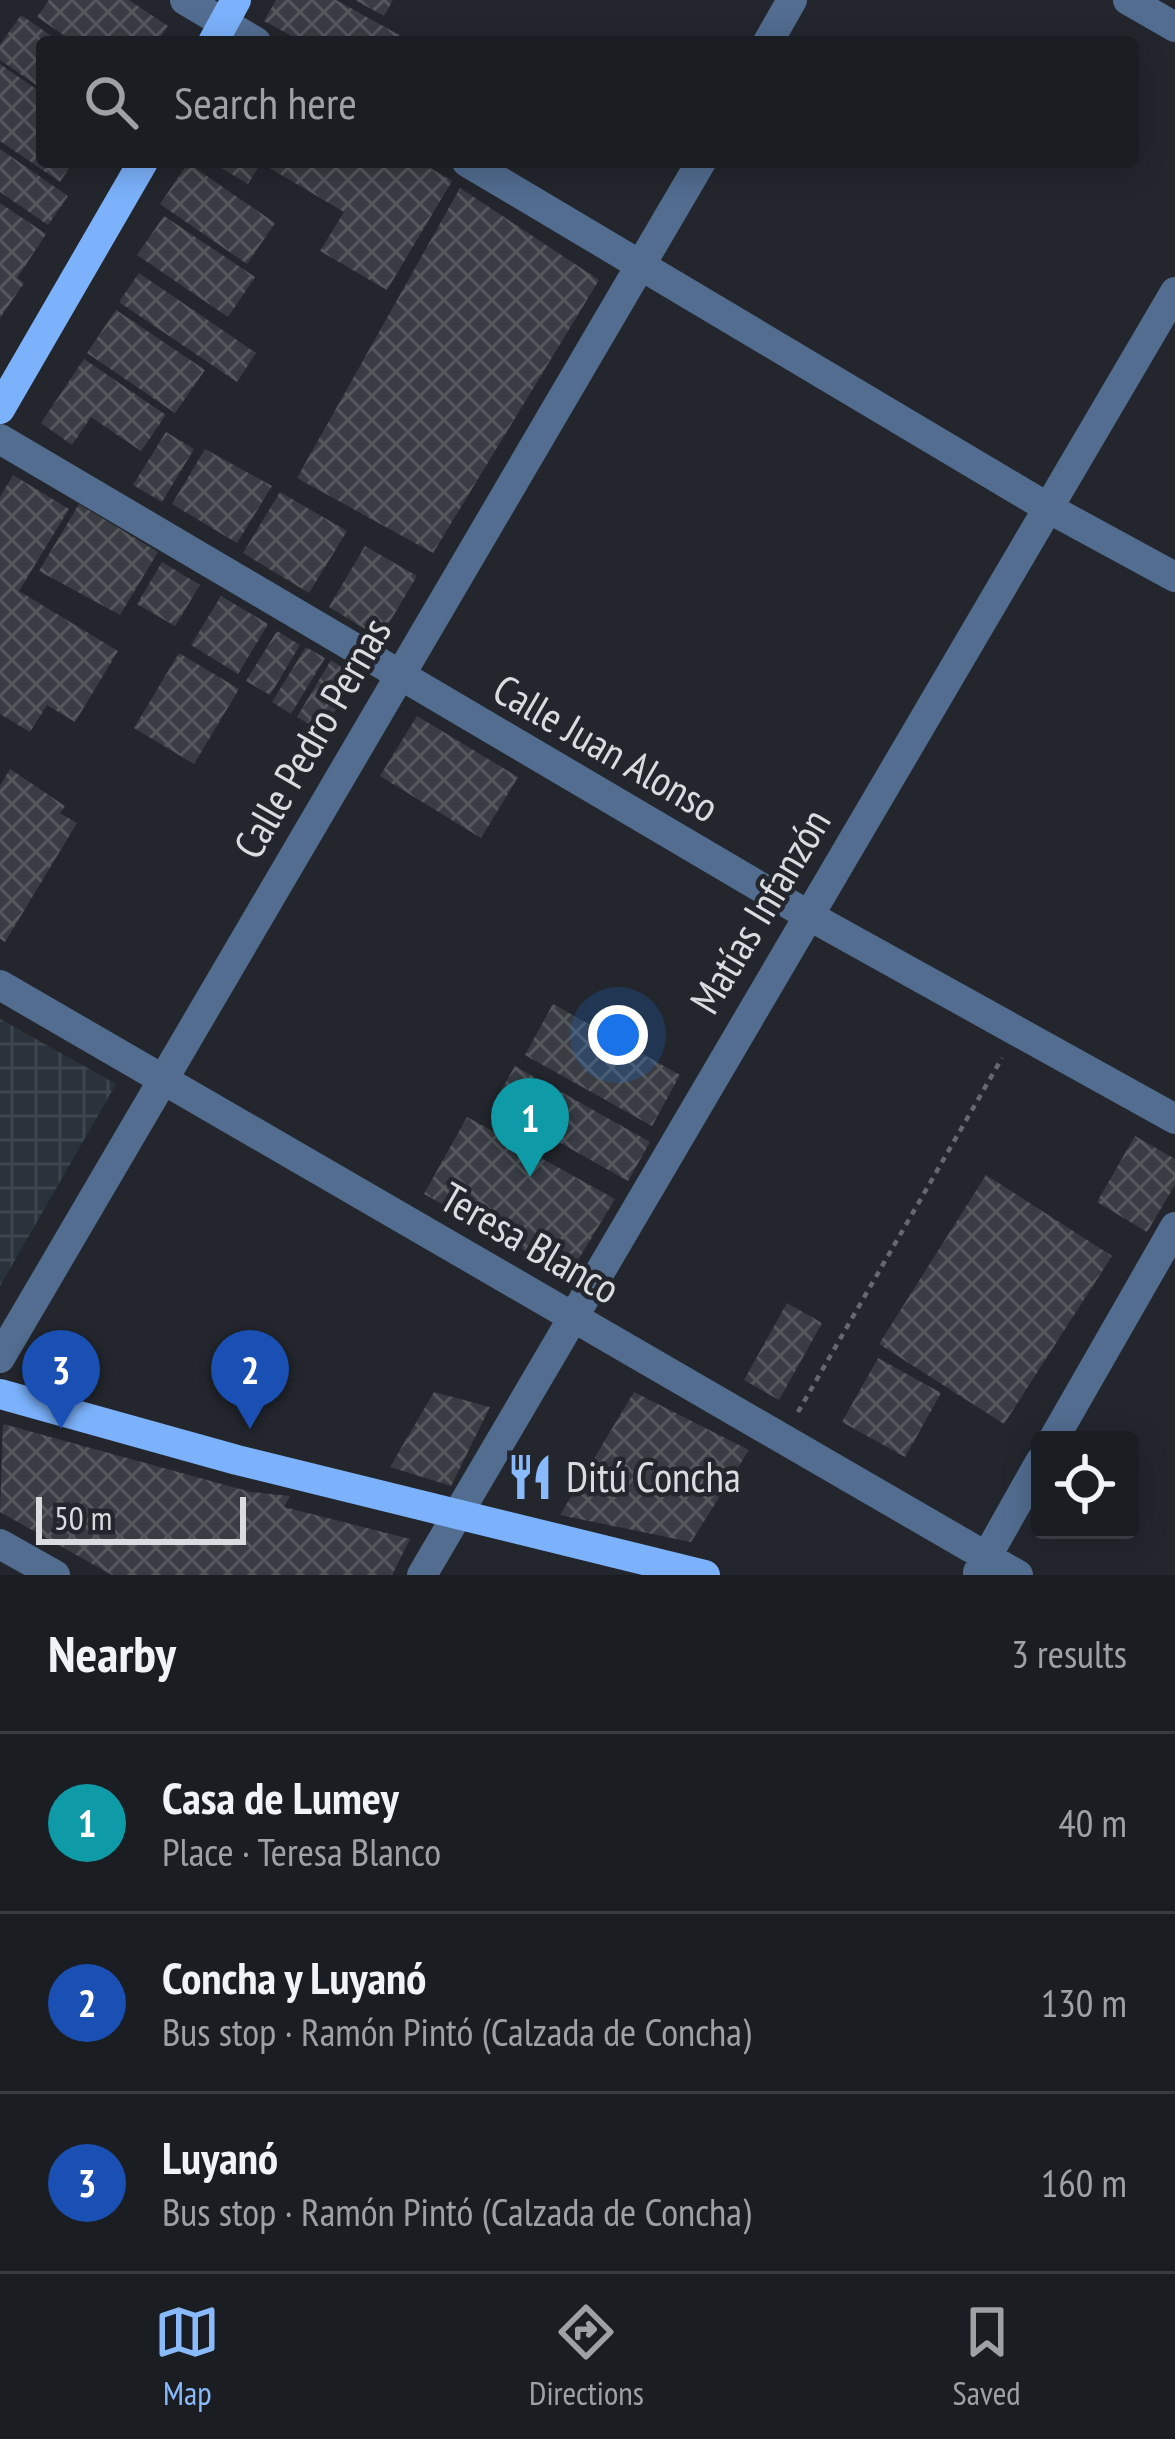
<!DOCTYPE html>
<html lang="en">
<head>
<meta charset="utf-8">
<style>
  body { margin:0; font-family:"PT Sans Narrow",sans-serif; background:#23262a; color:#f1f3f6 }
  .controls { position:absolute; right:36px; bottom:36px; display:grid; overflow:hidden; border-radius:12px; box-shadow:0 6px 30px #0003 }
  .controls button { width:108px; height:108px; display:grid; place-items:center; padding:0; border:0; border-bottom:3px solid #383b40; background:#1a1d22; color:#f1f3f6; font:60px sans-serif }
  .scale { position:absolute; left:36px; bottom:30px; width:210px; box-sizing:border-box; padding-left:12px; border:6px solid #dadde0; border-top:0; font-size:33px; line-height:42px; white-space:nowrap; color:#dadde0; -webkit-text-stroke:9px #23272d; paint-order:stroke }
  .you { position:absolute; left:618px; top:1035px; width:42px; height:42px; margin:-30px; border:9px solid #fff; border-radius:50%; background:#1a73e8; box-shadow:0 0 0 18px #1a73e833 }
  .badge { display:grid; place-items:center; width:78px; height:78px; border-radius:50%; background:#89bafc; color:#fff; font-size:39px; font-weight:700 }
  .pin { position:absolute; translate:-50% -99px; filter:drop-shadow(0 3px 6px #0008) }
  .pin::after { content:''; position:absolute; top:63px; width:42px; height:36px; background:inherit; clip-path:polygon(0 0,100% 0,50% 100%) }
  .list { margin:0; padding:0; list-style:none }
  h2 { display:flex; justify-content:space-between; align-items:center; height:156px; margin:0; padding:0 48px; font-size:51px }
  h2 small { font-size:39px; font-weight:400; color:#9fa2a5 }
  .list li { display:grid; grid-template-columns:78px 1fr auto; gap:36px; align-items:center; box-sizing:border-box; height:180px; padding:0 48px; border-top:3px solid #383b40 }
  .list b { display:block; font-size:45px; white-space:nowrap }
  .list p { margin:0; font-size:39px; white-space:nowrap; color:#9fa2a5 }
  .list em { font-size:39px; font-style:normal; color:#9fa2a5 }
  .icon { flex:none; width:66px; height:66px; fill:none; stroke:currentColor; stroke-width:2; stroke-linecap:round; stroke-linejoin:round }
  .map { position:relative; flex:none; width:1175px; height:1575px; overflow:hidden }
  .search { position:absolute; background:#1a1d22; box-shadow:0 6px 30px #0003; left:36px; right:36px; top:36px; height:132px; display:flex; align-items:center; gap:30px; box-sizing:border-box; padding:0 42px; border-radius:12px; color:#9fa2a5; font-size:45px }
  .sheet { height:696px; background:#1a1d22 }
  nav { display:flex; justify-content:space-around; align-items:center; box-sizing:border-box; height:168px; border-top:3px solid #383b40; background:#1a1d22; font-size:33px; color:#9fa2a5 }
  nav a { display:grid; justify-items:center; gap:6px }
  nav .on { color:#89bafc }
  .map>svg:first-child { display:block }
  .industrial { fill:url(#industrial-grid) }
  .building { fill:url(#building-cross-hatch) }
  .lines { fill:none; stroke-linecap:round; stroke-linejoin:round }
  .path { stroke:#65696e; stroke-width:4.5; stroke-dasharray:6 6; stroke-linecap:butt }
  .minor { stroke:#526d90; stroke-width:30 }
  .major { stroke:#7bb2fb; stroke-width:30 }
  .labels { text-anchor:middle; stroke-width:9; stroke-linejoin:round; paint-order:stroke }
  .street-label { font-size:42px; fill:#dadde0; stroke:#23272d }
  .poi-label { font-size:42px; fill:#dadde0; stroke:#23272d; text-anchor:start }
</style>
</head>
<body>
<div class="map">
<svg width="1175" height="1575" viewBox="0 0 1175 1575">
  <defs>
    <pattern id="industrial-grid" width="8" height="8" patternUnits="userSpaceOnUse" patternTransform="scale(3)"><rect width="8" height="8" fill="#2a323c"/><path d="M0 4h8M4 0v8" fill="none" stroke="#3e464f"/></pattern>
    <pattern id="building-cross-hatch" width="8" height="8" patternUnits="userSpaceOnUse" patternTransform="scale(3)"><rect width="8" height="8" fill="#393d43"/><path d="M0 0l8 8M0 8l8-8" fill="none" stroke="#55595e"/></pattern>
  </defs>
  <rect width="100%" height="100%" fill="#23272d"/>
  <path class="industrial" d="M0 1019 116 1084 0 1286Z"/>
  <path class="building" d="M49 0H129L168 26 157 42H74L37 17Z
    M276 0H336L412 42H303L264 21Z
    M355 0H393L384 16Z
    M21 15 60 42H42V89L0 60V45Z
    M0 64 42 93V162H73L60 182 0 141Z
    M0 149 68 196 48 225 0 192Z
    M211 162H420L452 181 387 290 320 251 344 212 261 163 248 184Z
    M188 163 275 223 247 264 160 204Z
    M460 188 599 280 433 553 297 478Z
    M0 203 46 234 17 278 24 283 0 318Z
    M164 216 255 277 228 317 137 255Z
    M139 273 256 353 237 382 119 302Z
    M116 310 205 370 175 413 87 353Z
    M84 359 166 415 141 451 91 417 72 445 41 423Z
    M166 432 194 449 162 502 133 485Z
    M205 449 272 486 237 543 172 504Z
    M13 475 69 509 19 591 118 651 75 722 47 705 30 732 0 714V497Z
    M280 492 347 531 309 593 243 553Z
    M79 504 158 552 120 615 39 571Z
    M365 546 417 576 380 638 329 607Z
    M162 562 200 585 175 626 137 604Z
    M221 596 268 624 238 674 191 645Z
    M277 631 300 645 270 695 246 681Z
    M306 647 325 658 291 714 272 702Z
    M179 653 239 689 194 764 134 728Z
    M331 660 356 676 322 732 297 717Z
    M417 716 518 777 481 838 380 776Z
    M10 769 65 806 60 813 77 823 5 942 0 939V786Z
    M553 1004 680 1075 652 1126 525 1055Z
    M515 1066 650 1142 628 1181 493 1105Z
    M467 1117 615 1199 569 1275 424 1194Z
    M1135 1136 1175 1159V1185L1147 1232 1097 1202Z
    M986 1175 1112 1256 1004 1424 879 1344Z
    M787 1303 822 1323 779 1400 744 1380Z
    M878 1358 941 1393 905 1457 842 1422Z
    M434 1392 490 1407 451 1486 390 1467Z
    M634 1392 749 1450 691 1542 560 1515Z
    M3 1424 251 1492 290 1496 284 1507 410 1539 392 1575H112L0 1512Z"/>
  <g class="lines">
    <path class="path" d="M798 1412 1002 1058"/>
    <path class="minor" d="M185 0 256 42
      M1128 0 1175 27
      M768 42 792 0
      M467 162 1050 509 1175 577
      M0 439 806 914 1175 1119
      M0 985 1018 1575
      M0 1358 701 162
      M1053 1440 1175 1227
      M0 1544 55 1575
      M978 1572 1040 1462
      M422 1575 1175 292"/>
    <path class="major" d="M213 42 236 0
      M0 409 143 162
      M0 1394 237 1460 705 1575"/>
  </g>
  <defs>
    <symbol id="restaurant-bare" viewBox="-9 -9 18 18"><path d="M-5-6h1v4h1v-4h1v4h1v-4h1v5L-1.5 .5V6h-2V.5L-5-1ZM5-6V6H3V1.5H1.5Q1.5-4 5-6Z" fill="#89bafc" stroke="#23272d" stroke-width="2.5" paint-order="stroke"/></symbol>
  </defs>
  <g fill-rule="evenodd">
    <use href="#restaurant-bare" x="497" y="1444" width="66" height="66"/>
  </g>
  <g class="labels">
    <g class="street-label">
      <text transform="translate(312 738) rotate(-60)" y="15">Calle Pedro Pernas</text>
      <text transform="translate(606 748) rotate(30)" y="15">Calle Juan Alonso</text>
      <text transform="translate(760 911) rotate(-59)" y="15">Matías Infanzón</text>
      <text transform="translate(530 1243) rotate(30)" y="15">Teresa Blanco</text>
    </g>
    <g class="poi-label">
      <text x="566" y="1492">Ditú Concha</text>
    </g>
  </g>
</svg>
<div class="controls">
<button><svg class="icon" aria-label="locate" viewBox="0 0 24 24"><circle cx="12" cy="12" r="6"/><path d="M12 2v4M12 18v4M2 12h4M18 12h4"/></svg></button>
</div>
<div class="scale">50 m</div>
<div class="you"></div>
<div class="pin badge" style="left:530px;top:1177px;background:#0f9aa8">1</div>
<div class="pin badge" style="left:250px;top:1429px;background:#1a4fb4">2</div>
<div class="pin badge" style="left:61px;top:1429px;background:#1a4fb4">3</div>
<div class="search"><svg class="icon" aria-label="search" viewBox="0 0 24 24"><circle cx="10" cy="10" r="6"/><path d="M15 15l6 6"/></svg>Search here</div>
</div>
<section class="sheet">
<h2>Nearby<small>3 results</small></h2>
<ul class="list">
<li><span class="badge" style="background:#0f9aa8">1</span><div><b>Casa de Lumey</b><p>Place · Teresa Blanco</p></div><em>40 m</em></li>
<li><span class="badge" style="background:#1a4fb4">2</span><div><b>Concha y Luyanó</b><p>Bus stop · Ramón Pintó (Calzada de Concha)</p></div><em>130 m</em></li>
<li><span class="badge" style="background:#1a4fb4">3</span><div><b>Luyanó</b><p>Bus stop · Ramón Pintó (Calzada de Concha)</p></div><em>160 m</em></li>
</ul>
</section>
<nav>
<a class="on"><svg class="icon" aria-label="map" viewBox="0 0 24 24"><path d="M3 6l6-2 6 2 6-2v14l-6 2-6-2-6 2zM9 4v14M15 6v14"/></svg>Map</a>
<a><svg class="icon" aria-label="directions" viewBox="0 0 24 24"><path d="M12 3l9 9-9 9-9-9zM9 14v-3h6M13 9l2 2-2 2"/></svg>Directions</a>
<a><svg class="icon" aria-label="saved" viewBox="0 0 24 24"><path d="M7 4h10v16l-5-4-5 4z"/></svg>Saved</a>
</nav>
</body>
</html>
